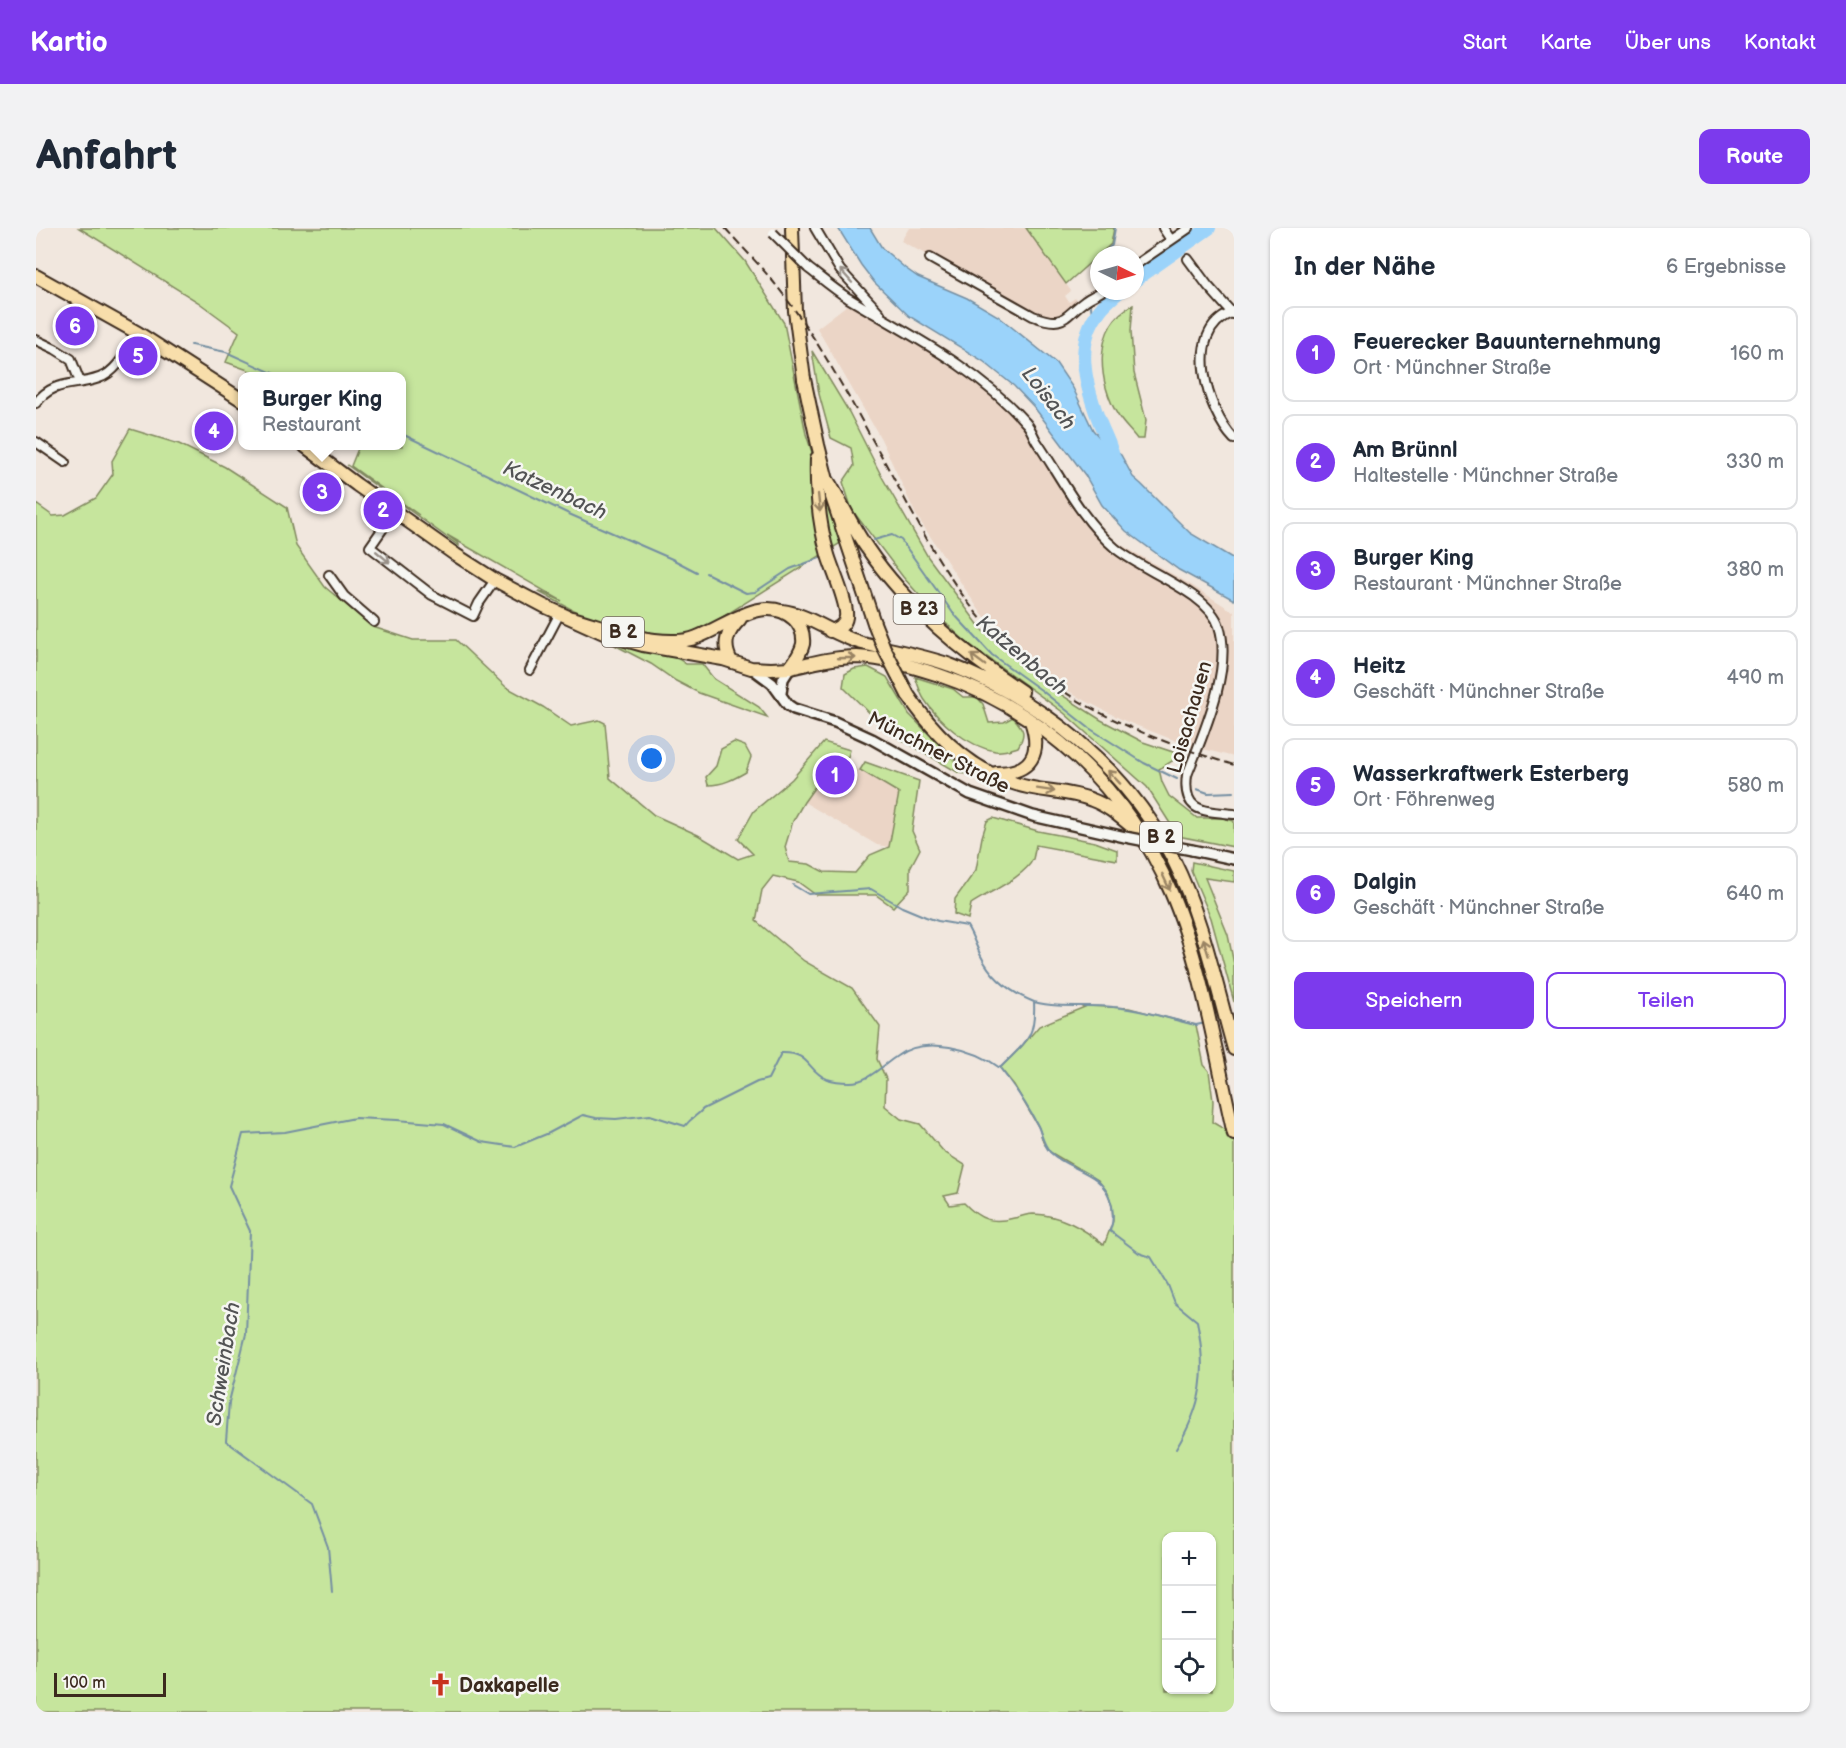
<!DOCTYPE html>
<html lang="de">
<head>
<meta charset="utf-8">
<style>
  body { margin:0; font-family:"Balsamiq Sans",sans-serif; background:#f2f2f3; color:#1f2937 }
  .controls { position:absolute; right:18px; bottom:18px; display:grid; overflow:hidden; border-radius:12px; box-shadow:0 2px 4px #0004 }
  .controls button { width:54px; height:54px; display:grid; place-items:center; padding:0; border:0; border-bottom:2px solid #e0e1e3; background:#fff; color:#1f2937; font:30px sans-serif }
  .compass { position:absolute; left:1054px; top:18px; width:54px; height:54px; border-radius:50%; background:#fff; box-shadow:0 2px 4px #0004; rotate:95deg }
  .scale { position:absolute; left:18px; bottom:15px; width:112px; box-sizing:border-box; padding-left:6px; border:3px solid #3b2a1e; border-top:0; font-size:16px; line-height:21px; white-space:nowrap; color:#3b2a1e; -webkit-text-stroke:4px #f6f6f2; paint-order:stroke }
  .you { position:absolute; left:616px; top:531px; width:21px; height:21px; margin:-15px; border:4px solid #fff; border-radius:50%; background:#1a73e8; box-shadow:0 0 0 9px #1a73e833 }
  .badge { display:grid; place-items:center; width:39px; height:39px; border-radius:50%; background:#7c3aed; color:#fff; font-size:20px; font-weight:700 }
  .pin { position:absolute; translate:-50% -50%; border:3px solid #fff; box-shadow:0 2px 6px #0006 }
  .popup { position:absolute; left:202px; top:144px; width:168px; height:78px; box-sizing:border-box; display:grid; place-content:center; border-radius:12px; background:#fff; filter:drop-shadow(0 2px 4px #0005); font-size:20px; white-space:nowrap; color:#747a83 }
  .popup b { font-size:22px; color:#1f2937 }
  .popup::after { content:''; position:absolute; left:50%; top:100%; margin-left:-12px; border:12px solid transparent; border-top-color:#fff }
  .list { margin:0; padding:0; list-style:none }
  h2 { display:flex; justify-content:space-between; align-items:center; height:78px; margin:0; padding:0 24px; font-size:26px }
  h2 small { font-size:20px; font-weight:400; color:#747a83 }
  .list li { display:grid; grid-template-columns:39px 1fr auto; gap:18px; align-items:center; box-sizing:border-box; height:96px; margin:0 12px 12px; padding:0 12px; border:2px solid #e0e1e3; border-radius:12px }
  .list b { display:block; font-size:22px; white-space:nowrap }
  .list p { margin:0; font-size:20px; white-space:nowrap; color:#747a83 }
  .list em { font-size:20px; font-style:normal; color:#747a83 }
  .actions { display:flex; gap:12px; padding:18px 24px }
  .actions a { flex:1; padding:14px 0; border:2px solid #7c3aed; border-radius:12px; text-align:center; font-size:21px; color:#7c3aed }
  .actions .main { background:#7c3aed; color:#fff }
  .icon { flex:none; width:33px; height:33px; fill:none; stroke:currentColor; stroke-width:2; stroke-linecap:round; stroke-linejoin:round }
  .map { position:relative; flex:none; width:1198px; height:1484px; overflow:hidden; border-radius:12px }
  header { display:flex; align-items:center; gap:36px; box-sizing:border-box; height:84px; padding:0 30px; background:#7c3aed; color:#fff }
  header strong { font-size:28px }
  nav { display:flex; gap:33px; margin-inline-start:auto; font-size:21px }
  .intro { display:flex; align-items:center; justify-content:space-between; box-sizing:border-box; height:144px; padding:0 36px }
  h1 { margin:0; font-size:42px }
  .button { padding:15px 27px; border-radius:12px; background:#7c3aed; color:#fff; font-size:21px; font-weight:700 }
  main { display:flex; gap:36px; padding:0 36px }
  aside { flex:1; background:#fff; border-radius:12px; box-shadow:0 2px 4px #0004 }
  .map>svg:first-child { display:block }
  .built { fill:#ebd5c6 }
  .green { fill:#c6e59d; stroke:#80885e; stroke-width:1.5; fill-rule:evenodd }
  .water { fill:#9bd3fa; stroke:#758fa2; stroke-width:1.5 }
  .lines { fill:none; stroke-linecap:round; stroke-linejoin:round }
  .stream { stroke:#758fa2; stroke-width:2 }
  .river { stroke:#9bd3fa; stroke-width:14 }
  .minor-casing { stroke:#3b2a1e; stroke-width:12 }
  .tertiary-casing { stroke:#3b2a1e; stroke-width:14 }
  .primary-casing { stroke:#3b2a1e; stroke-width:16 }
  .trunk-casing { stroke:#3b2a1e; stroke-width:16 }
  .minor { stroke:#f6f6f2; stroke-width:8 }
  .tertiary { stroke:#f6f6f2; stroke-width:9 }
  .primary { stroke:#f8deab; stroke-width:12 }
  .trunk { stroke:#f8deab; stroke-width:12 }
  .rail { stroke:#3b2a1e; stroke-width:2; stroke-dasharray:9 4.5; stroke-linecap:butt }
  .minor-bridge-casing { stroke:#3b2a1e; stroke-width:12; stroke-linecap:butt }
  .tertiary-bridge-casing { stroke:#3b2a1e; stroke-width:14; stroke-linecap:butt }
  .trunk-bridge-casing { stroke:#3b2a1e; stroke-width:16; stroke-linecap:butt }
  .minor-bridge { stroke:#f6f6f2; stroke-width:8 }
  .tertiary-bridge { stroke:#f6f6f2; stroke-width:9 }
  .trunk-bridge { stroke:#f8deab; stroke-width:12 }
  .oneway { stroke:#989088 }
  .oneway2 { stroke:#9a8464 }
  .labels { text-anchor:middle; stroke-width:5; stroke-linejoin:round; paint-order:stroke }
  .shield { fill:#f6f6f2; stroke:#73675e; stroke-width:1.5 }
  .shield-label { font-size:18px; font-weight:bold; fill:#3b2a1e }
  .street-label { font-size:20px; fill:#3b2a1e; stroke:#f6f6f2 }
  .poi-label { font-size:20px; font-weight:bold; fill:#3b2a1e; stroke:#f6f6f2; text-anchor:start }
  .water-label { font-size:21px; font-style:italic; fill:#535455; stroke:#f6f6f2 }
</style>
</head>
<body>
<header>
<strong>Kartio</strong>
<nav><a>Start</a><a>Karte</a><a>Über uns</a><a>Kontakt</a></nav>
</header>
<div class="intro"><h1>Anfahrt</h1><a class="button">Route</a></div>
<main>
<div class="map">
<svg width="1198" height="1484" viewBox="0 0 1198 1484">
  <rect width="100%" height="100%" fill="#f1e7de"/>
  <filter id="ink" filterUnits="userSpaceOnUse"><feTurbulence type="fractalNoise" baseFrequency=".0167" numOctaves="2"/><feDisplacementMap in="SourceGraphic" scale="12" xChannelSelector="R" yChannelSelector="G"/><feConvolveMatrix kernelMatrix="1 2 1 2 8 2 1 2 1" color-interpolation-filters="sRGB"/></filter>
  <g filter="url(#ink)">
    <path class="built" d="M873 0H990L1035 63 1029 68 1033 74 1039 70 1044 76 1032 88 1011 92 865 13Z
      M811 77 882 108 994 196 1041 273 1075 311 1152 355 1198 384V529L1148 516 1089 493 1040 468 1003 442 965 407 943 382 880 287 845 211 781 100Z
      M800 529 863 565 853 619 841 617 768 574Z"/>
    <path class="green" d="M43 0H680L709 33 748 95 770 206 785 252 814 309 658 407 623 409 550 389 503 364 504 363 526 373 411 307 423 316V318L311 237 383 287 315 238 323 218H366V148H228L190 134 203 104 162 74Z
      M990 0H1078L1075 16 1030 56Z
      M1097 77 1095 103 1098 145 1110 192 1108 211H1101C1096 204 1088 197 1083 189 1061 155 1056 97 1097 77Z
      M776 123 813 184 846 249 892 329 947 403 1024 466 1065 492 1107 514 1146 527 1123 541 1126 554 1133 568 1161 590H1186L1198 593V619L1142 608 1111 559 1028 485 929 413 900 386 867 349 816 282 807 254 818 238 815 220 795 210 783 166Z
      M94 201 143 216 189 239 251 279 260 318 289 359 337 399 377 412H420L470 459 507 479 535 498 563 492 569 495 574 550 618 587 662 607 702 631 717 626 702 611 718 583 756 551 788 514 814 522 812 529H800L768 574 757 593 749 619 753 634 773 636 788 644 819 645 834 627 853 619 863 565 824 542 829 534 883 553 876 603 884 621 874 640V661L857 679 840 667H780L762 654 737 648 726 662 720 693 768 733 816 760 844 799 841 831 850 851 849 878 865 891 884 896 908 924 929 937 922 965 908 968 914 977 928 975C944 992 956 996 978 990 984 989 991 986 997 986 1025 987 1047 1000 1068 1017L1077 993 1076 978 1072 965 1062 952 1014 924 1007 914 1003 900 978 857 964 840 986 818 1003 798 1051 778 1093 780 1160 797 1168 837 1173 843 1177 873 1176 894 1188 901 1192 911 1198 909V1484H0V276L17 288 29 287 60 270 77 246 76 233ZM1130 1308H1176V1462H1130Z
      M569 412 608 424 641 430 650 436H666L678 451 723 479 731 489 663 465 640 453 615 436Z
      M832 439 851 449 873 486 932 546 923 545 854 505 807 459 809 446 818 441Z
      M879 449 917 461 927 469H941L947 476 953 495 968 494 977 489C987 501 991 504 982 519 975 521 967 524 959 523 931 518 903 494 888 471 884 465 882 456 879 449Z
      M698 514 709 518 715 529 710 544C698 551 687 557 672 557L670 549 680 538 685 521Z
      M957 590 1002 603 1059 614 1081 622V632L1000 617C999 622 998 627 997 631 989 649 951 665 935 676L932 691 918 686 919 671 940 642 946 609 951 593Z
      M1156 634 1198 643V654L1169 650 1192 707 1198 736V774L1175 690 1155 643Z"/>
    <path class="water" d="M802 0H834L846 20 869 40 882 49 931 70 962 88 1020 135 1037 160 1057 202 1070 217 1085 227 1097 249 1105 256 1154 305 1198 331V372L1143 342 1090 303 1066 277 1049 247 998 179 978 158 947 133 873 88 838 54 825 37Z"/>
    <g class="lines">
      <path class="stream" d="M1067 27 1076 17 1079 0
        M1058 38 1063 31
        M1054 72 1057 92
        M155 117 190 124 243 148
        M366 206 533 286 636 331 661 344
        M838 312 856 307 865 312 917 385 956 427 1005 462 1053 500 1108 535 1141 551
        M670 345 710 365 719 364 754 341 784 330
        M1161 561 1172 565 1198 564
        M757 657 772 666 835 661 866 679 890 689 902 693 931 698C937 708 940 718 945 728 956 751 976 765 998 774
        M1140 1221C1167 1177 1171 1144 1161 1093L1139 1075 1132 1057 1115 1029 1103 1025 1074 1003C1078 992 1078 982 1074 971 1064 942 1033 943 1014 924 1007 916 1006 907 1002 898 992 878 978 858 964 840 988 815 1000 812 998 774 1024 781 1051 776 1077 779 1105 781 1133 791 1160 797L1170 795
        M296 1363 292 1319 276 1276 190 1213 193 1174 210 1106 214 1003 193 958 207 906 249 904 319 890 361 892 408 896 446 914 479 919 513 905 547 887 560 890 580 891 614 887 649 898C656 889 661 888 667 881L721 854 732 851 745 825C775 824 770 842 791 851 797 853 806 854 813 854 831 855 847 837 861 828 889 807 939 821 964 840"/>
      <path class="river" d="M1099 52 1173 0
        M1079 238C1077 220 1068 207 1062 190 1049 155 1038 114 1064 82 1069 75 1077 69 1084 63"/>
      <defs>
        <path id="minor" d="M779 0 804 42 844 85
          M1127 0 1135 12
          M894 30 997 88C1029 100 1027 89 1049 73 1054 69 1060 67 1066 63
          M1152 31 1172 58 1197 86
          M1099 37 1153 0
          M772 40C785 50 798 61 812 70 874 107 941 140 990 195 995 200 997 208 1001 214 1026 251 1045 291 1079 320 1106 343 1172 364 1183 398 1197 441 1167 506 1151 547 1146 585 1168 583 1198 586
          M1195 85C1147 104 1171 183 1198 211
          M0 112 19 121 35 131 44 154
          M0 175C18 151 38 159 63 150 82 144 92 120 102 105
          M0 214 29 234
          M359 283 334 319 396 367 437 388 443 375 459 352
          M293 347 308 368 338 394
          M494 442 524 385"/>
        <path id="tertiary" d="M717 441 736 455 752 477 758 481 799 494 836 511 934 566 997 588 1089 609
          M745 465 747 451 754 440
          M1156 622 1198 631"/>
        <path id="primary" d="M756 0 759 83 768 151
          M0 48 102 105 206 172
          M269 218 321 257 420 327 459 352 508 378 572 407 607 417 687 431 715 440 735 441 754 440C759 433 765 425 767 416 768 406 765 398 758 391 728 364 690 399 661 409 654 412 646 413 639 413 604 414 569 399 536 390
          M695 433C686 416 691 404 704 391"/>
        <path id="trunk" d="M768 151 782 217 793 260 838 395
          M781 230C780 262 783 296 792 327 796 341 812 376 810 389 809 397 802 401 794 403
          M792 253C806 275 816 299 831 320 871 379 928 425 986 464
          M746 383C772 386 799 408 826 415 856 422 885 427 914 437 1006 472 1092 542 1137 631 1167 690 1180 758 1198 821
          M754 440C776 435 798 429 821 429 848 430 875 438 900 446 1007 481 1091 561 1135 664 1166 736 1180 829 1198 906
          M872 467C899 507 933 541 980 556 1004 564 1032 562 1056 572 1070 577 1082 587 1094 597
          M960 545C996 545 1006 525 995 493"/>
      </defs>
      <use href="#minor" class="minor-casing"/>
      <use href="#tertiary" class="tertiary-casing"/>
      <use href="#primary" class="primary-casing"/>
      <use href="#trunk" class="trunk-casing"/>
      <use href="#minor" class="minor"/>
      <use href="#tertiary" class="tertiary"/>
      <use href="#primary" class="primary"/>
      <use href="#trunk" class="trunk"/>
      <path class="rail" d="M689 0C704 17 720 33 735 51 775 99 806 157 836 211 877 283 908 356 968 416 1032 479 1114 511 1198 537"/>
      <defs>
        <path id="minor-bridge" d="M737 5 772 40"/>
        <path id="tertiary-bridge" d="M1089 609 1156 622"/>
        <path id="trunk-bridge" d="M838 395 848 420 872 467"/>
      </defs>
      <use href="#minor-bridge" class="minor-bridge-casing"/>
      <use href="#tertiary-bridge" class="tertiary-bridge-casing"/>
      <use href="#trunk-bridge" class="trunk-bridge-casing"/>
      <use href="#minor-bridge" class="minor-bridge"/>
      <use href="#tertiary-bridge" class="tertiary-bridge"/>
      <use href="#trunk-bridge" class="trunk-bridge"/>
    </g>
    <defs><path id="oneway-shaft" d="M-6 0H5M1.5-3L5.5 0L1.5 3" fill="none" stroke-width="1.6" stroke-linecap="round" stroke-linejoin="round" transform="scale(1.5)"/></defs>
    <g class="oneway">
      <use href="#oneway-shaft" transform="translate(810 48) rotate(-132)"/>
      <use href="#oneway-shaft" transform="translate(347 329) rotate(40)"/>
    </g>
    <g class="oneway2">
      <use href="#oneway-shaft" transform="translate(783 275) rotate(84)"/>
      <use href="#oneway-shaft" transform="translate(811 430) rotate(-2)"/>
      <use href="#oneway-shaft" transform="translate(942 432) rotate(-143)"/>
      <use href="#oneway-shaft" transform="translate(1078 549) rotate(-133)"/>
      <use href="#oneway-shaft" transform="translate(1010 562) rotate(9)"/>
      <use href="#oneway-shaft" transform="translate(1130 654) rotate(65)"/>
      <use href="#oneway-shaft" transform="translate(1170 719) rotate(-107)"/>
    </g>
  </g>
  <defs>
    <symbol id="church-bare" viewBox="-9 -9 18 18"><path d="M-1.2-6h2.4v3.5h3.3v2.4h-3.3V6h-2.4V-.1h-3.3v-2.4h3.3Z" fill="#c8321e" stroke="#f6f6f2" stroke-width="2.5" paint-order="stroke"/></symbol>
  </defs>
  <g fill-rule="evenodd">
    <use href="#church-bare" x="388" y="1440" width="33" height="33"/>
  </g>
  <g class="labels">
    <g class="shield">
      <rect x="857.5" y="366" width="51" height="30" rx="4.5"/>
      <rect x="566" y="389" width="42" height="30" rx="4.5"/>
      <rect x="1104" y="594" width="42" height="30" rx="4.5"/>
    </g>
    <g class="shield-label">
      <text x="883" y="387">B 23</text>
      <text x="587" y="410">B 2</text>
      <text x="1125" y="615">B 2</text>
    </g>
    <g class="street-label">
      <text transform="translate(1153 489) rotate(-74)" y="7">Loisachauen</text>
      <text transform="translate(903 524) rotate(27)" y="7">Münchner Straße</text>
    </g>
    <g class="poi-label">
      <text x="423" y="1464">Daxkapelle</text>
    </g>
    <g class="water-label">
      <text transform="translate(1013 170) rotate(52)" y="7">Loisach</text>
      <text transform="translate(519 262) rotate(25)" y="7">Katzenbach</text>
      <text transform="translate(986 427) rotate(40)" y="7">Katzenbach</text>
      <text transform="translate(187 1136) rotate(-81)" y="7">Schweinbach</text>
    </g>
  </g>
</svg>
<div class="controls">
<button>+</button>
<button>−</button>
<button><svg class="icon" aria-label="locate" viewBox="0 0 24 24"><circle cx="12" cy="12" r="6"/><path d="M12 2v4M12 18v4M2 12h4M18 12h4"/></svg></button>
</div>
<svg class="compass" viewBox="-18 -18 36 36"><path d="M0-13l5 13h-10z" fill="#e53935"/><path d="M0 13l5-13h-10z" fill="#747a83"/></svg>
<div class="scale">100 m</div>
<div class="you"></div>
<div class="pin badge" style="left:799px;top:547px">1</div>
<div class="pin badge" style="left:347px;top:282px">2</div>
<div class="pin badge" style="left:286px;top:264px">3</div>
<div class="popup"><b>Burger King</b>Restaurant</div>
<div class="pin badge" style="left:178px;top:203px">4</div>
<div class="pin badge" style="left:102px;top:128px">5</div>
<div class="pin badge" style="left:39px;top:98px">6</div>
</div>
<aside>
<h2>In der Nähe<small>6 Ergebnisse</small></h2>
<ul class="list">
<li><span class="badge">1</span><div><b>Feuerecker Bauunternehmung</b><p>Ort · Münchner Straße</p></div><em>160 m</em></li>
<li><span class="badge">2</span><div><b>Am Brünnl</b><p>Haltestelle · Münchner Straße</p></div><em>330 m</em></li>
<li><span class="badge">3</span><div><b>Burger King</b><p>Restaurant · Münchner Straße</p></div><em>380 m</em></li>
<li><span class="badge">4</span><div><b>Heitz</b><p>Geschäft · Münchner Straße</p></div><em>490 m</em></li>
<li><span class="badge">5</span><div><b>Wasserkraftwerk Esterberg</b><p>Ort · Föhrenweg</p></div><em>580 m</em></li>
<li><span class="badge">6</span><div><b>Dalgin</b><p>Geschäft · Münchner Straße</p></div><em>640 m</em></li>
</ul>
<div class="actions"><a class="main">Speichern</a><a>Teilen</a></div>
</aside>
</main>
</body>
</html>
